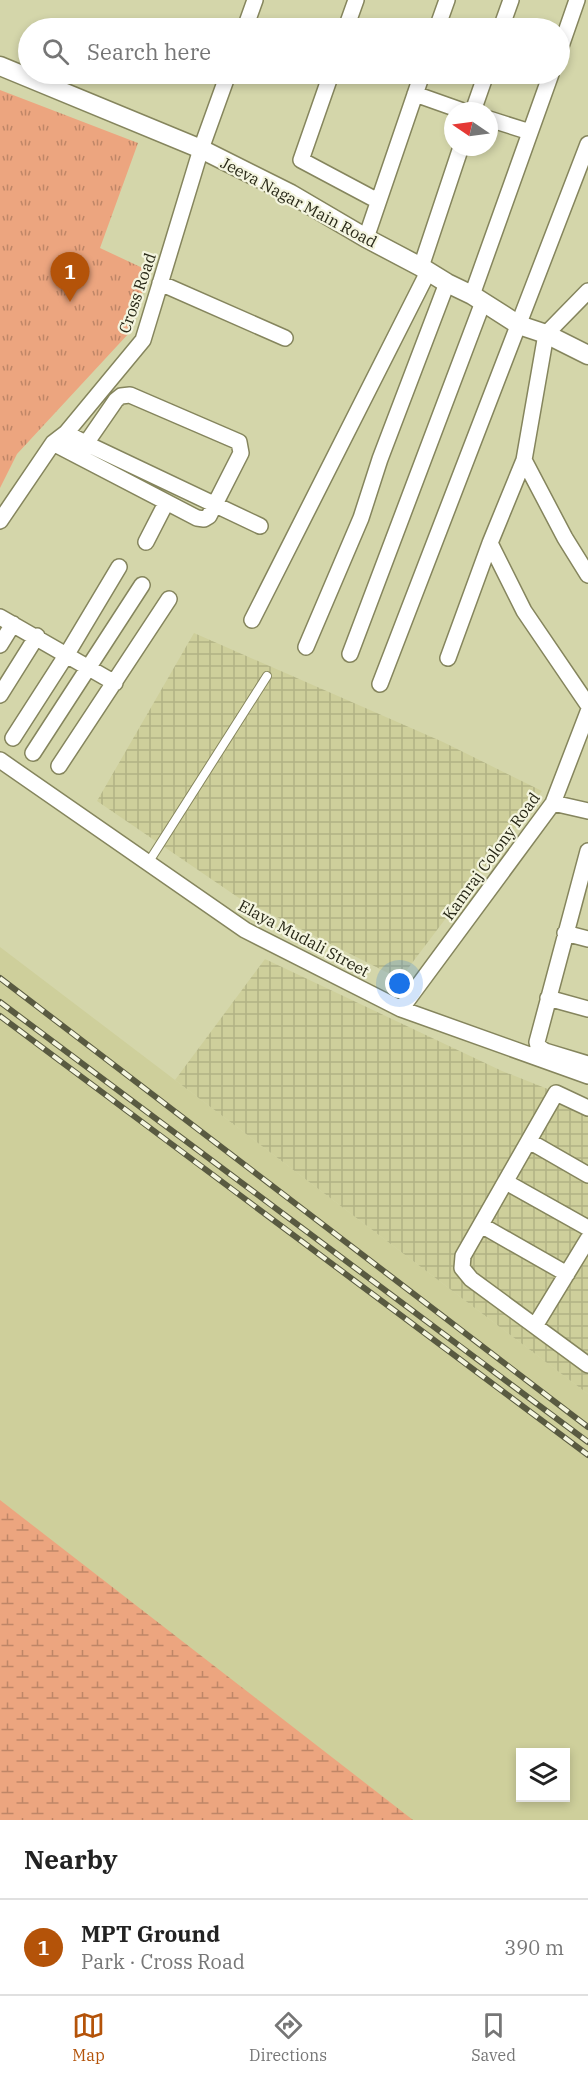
<!DOCTYPE html>
<html lang="en">
<head>
<meta charset="utf-8">
<style>
  body { margin:0; font-family:"IBM Plex Serif",serif; background:#f2f2f2; color:#222 }
  .controls { position:absolute; right:18px; bottom:18px; display:grid; overflow:hidden; border-radius:0px; box-shadow:0 3px 9px #0003 }
  .controls button { width:54px; height:54px; display:grid; place-items:center; padding:0; border:0; border-bottom:2px solid #e0e0e0; background:#fff; color:#222; font:30px sans-serif }
  .compass { position:absolute; left:444px; top:102px; width:54px; height:54px; border-radius:50%; background:#fff; box-shadow:0 3px 9px #0003; rotate:283deg }
  .you { position:absolute; left:400px; top:984px; width:21px; height:21px; margin:-15px; border:4px solid #fff; border-radius:50%; background:#1a73e8; box-shadow:0 0 0 9px #1a73e833 }
  .badge { display:grid; place-items:center; width:39px; height:39px; border-radius:50%; background:#b45309; color:#fff; font-size:20px; font-weight:700 }
  .pin { position:absolute; translate:-50% -50px; filter:drop-shadow(0 2px 3px #0008) }
  .pin::after { content:''; position:absolute; top:32px; width:21px; height:18px; background:inherit; clip-path:polygon(0 0,100% 0,50% 100%) }
  .list { margin:0; padding:0; list-style:none }
  h2 { display:flex; justify-content:space-between; align-items:center; height:78px; margin:0; padding:0 24px; font-size:26px }
  h2 small { font-size:20px; font-weight:400; color:#767676 }
  .list li { display:grid; grid-template-columns:39px 1fr auto; gap:18px; align-items:center; box-sizing:border-box; height:96px; padding:0 24px; border-top:2px solid #e0e0e0 }
  .list b { display:block; font-size:22px; white-space:nowrap }
  .list p { margin:0; font-size:20px; white-space:nowrap; color:#767676 }
  .list em { font-size:20px; font-style:normal; color:#767676 }
  .icon { flex:none; width:33px; height:33px; fill:none; stroke:currentColor; stroke-width:2; stroke-linecap:round; stroke-linejoin:round }
  .map { position:relative; flex:none; width:588px; height:1820px; overflow:hidden }
  .search { position:absolute; background:#fff; box-shadow:0 3px 9px #0003; left:18px; right:18px; top:18px; height:66px; display:flex; align-items:center; gap:15px; box-sizing:border-box; padding:0 21px; border-radius:33px; color:#767676; font-size:22px }
  .sheet { height:174px; background:#fff }
  nav { display:flex; justify-content:space-around; align-items:center; box-sizing:border-box; height:84px; border-top:2px solid #e0e0e0; background:#fff; font-size:16px; color:#767676 }
  nav a { display:grid; justify-items:center; gap:3px }
  nav .on { color:#b45309 }
  .map>svg:first-child { display:block }
  .built { fill:#cecf9b; fill-rule:evenodd }
  .industrial { fill:url(#industrial-grid) }
  .grass { fill:url(#grass-tufts) }
  .wetland { fill:url(#wetland-marsh) }
  .lines { fill:none; stroke-linecap:round; stroke-linejoin:round }
  .service-casing { stroke:#85855d; stroke-width:10 }
  .minor-casing { stroke:#85855d; stroke-width:18 }
  .tertiary-casing { stroke:#85855d; stroke-width:21 }
  .service { stroke:#fff; stroke-width:8 }
  .minor { stroke:#fff; stroke-width:15 }
  .tertiary { stroke:#fff; stroke-width:18 }
  .rail-casing { stroke:#595a41; stroke-width:6 }
  .rail { stroke:#f4f5df; stroke-width:4; stroke-dasharray:11; stroke-linecap:butt }
  .labels { text-anchor:middle; stroke-width:4.5; stroke-linejoin:round; paint-order:stroke }
  .street-label { font-size:16px; fill:#282817; stroke:#f4f5df }
</style>
</head>
<body>
<div class="map">
<svg width="588" height="1820" viewBox="0 0 588 1820">
  <defs>
    <pattern id="industrial-grid" width="8" height="8" patternUnits="userSpaceOnUse" patternTransform="scale(1.5)"><rect width="8" height="8" fill="#cecf9b"/><path d="M0 4h8M4 0v8" fill="none" stroke="#b1b285"/></pattern>
    <pattern id="grass-tufts" width="24" height="20" patternUnits="userSpaceOnUse" patternTransform="scale(1.5)"><rect width="24" height="20" fill="#eca57f"/><path d="M3 7l-1-3M5 7V3M7 7l1-3M15 17l-1-3M17 17v-4M19 17l1-3" fill="none" stroke="#bf8667"/></pattern>
    <pattern id="wetland-marsh" width="20" height="14" patternUnits="userSpaceOnUse" patternTransform="scale(1.5)"><rect width="20" height="14" fill="#eca57f"/><path d="M1 5h8M5 5V1M11 12h8M15 12V8" fill="none" stroke="#bf8667"/></pattern>
  </defs>
  <rect width="100%" height="100%" fill="#d4d6aa"/>
  <path class="built" d="M0 947 588 1394V1820H0ZM520 1752H566V1798H520Z"/>
  <path class="industrial" d="M194 633 443 742 542 791 400 979 239 898 97 801Z
    M265 959 502 1071 588 1105V1394L175 1080Z"/>
  <path class="grass" d="M0 90 138 143 100 248 149 271 130 332 17 454 0 488Z"/>
  <path class="wetland" d="M0 1500 413 1820H0Z"/>
  <g class="lines">
    <defs>
      <path id="service" d="M148 863 267 676"/>
      <path id="minor" d="M245 28 255 0
        M346 28 356 0
        M437 28 447 0
        M501 28 511 0
        M560 49 577 0
        M331 74 301 160 378 201
        M415 94 463 111
        M473 111 486 74
        M489 119 530 132
        M366 238 422 74
        M421 267 461 147
        M160 283 285 338
        M472 295 551 74
        M66 433 87 444 260 526
        M53 443 197 518 204 519 209 516 241 453 239 442 130 395 121 396 116 400 78 455
        M524 460 565 538 588 575
        M0 521 53 443 66 433 143 340 201 149 228 74
        M146 542 166 503
        M490 543 524 611 588 705
        M0 617 115 683
        M252 620 428 272
        M0 645 13 624
        M306 647 361 518 380 459 447 283
        M350 654 483 302
        M448 658 490 543 524 460 546 334 588 291
        M380 684 588 144
        M0 695 37 636
        M13 738 67 654 119 567
        M33 753 142 585
        M0 760 245 930 401 1009 588 1076
        M59 766 169 599
        M553 803 588 811
        M588 851 537 1042 538 1046 545 1051 588 1064
        M565 933 588 939
        M548 998 588 1009
        M401 1009 553 803 588 712
        M588 1108 556 1093 463 1256 462 1268 471 1279 588 1365
        M529 1141 588 1175
        M506 1182 588 1228
        M481 1225 567 1274
        M535 1326 588 1239"/>
      <path id="tertiary" d="M0 66 201 149 291 194 366 238 421 267 447 283 472 295 519 325 546 334 588 355"/>
    </defs>
    <use href="#service" class="service-casing"/>
    <use href="#minor" class="minor-casing"/>
    <use href="#tertiary" class="tertiary-casing"/>
    <use href="#service" class="service"/>
    <use href="#minor" class="minor"/>
    <use href="#tertiary" class="tertiary"/>
    <defs>
      <path id="rail" d="M0 978 588 1427
        M0 1002 588 1442
        M0 1016 588 1455"/>
    </defs>
    <use href="#rail" class="rail-casing"/>
    <use href="#rail" class="rail"/>
  </g>
  <g class="labels">
    <g class="street-label">
      <text transform="translate(299 202) rotate(28)" y="6">Jeeva Nagar Main Road</text>
      <text transform="translate(137 293) rotate(-71)" y="6">Cross Road</text>
      <text transform="translate(491 856) rotate(-54)" y="6">Kamraj Colony Road</text>
      <text transform="translate(304 938) rotate(28)" y="6">Elaya Mudali Street</text>
    </g>
  </g>
</svg>
<div class="controls">
<button><svg class="icon" aria-label="layers" viewBox="0 0 24 24"><path d="M12 4l9 5-9 5-9-5zM3 14l9 5 9-5"/></svg></button>
</div>
<svg class="compass" viewBox="-18 -18 36 36"><path d="M0-13l5 13h-10z" fill="#e53935"/><path d="M0 13l5-13h-10z" fill="#767676"/></svg>
<div class="you"></div>
<div class="pin badge" style="left:70px;top:302px">1</div>
<div class="search"><svg class="icon" aria-label="search" viewBox="0 0 24 24"><circle cx="10" cy="10" r="6"/><path d="M15 15l6 6"/></svg>Search here</div>
</div>
<section class="sheet">
<h2>Nearby<small></small></h2>
<ul class="list">
<li><span class="badge">1</span><div><b>MPT Ground</b><p>Park · Cross Road</p></div><em>390 m</em></li>
</ul>
</section>
<nav>
<a class="on"><svg class="icon" aria-label="map" viewBox="0 0 24 24"><path d="M3 6l6-2 6 2 6-2v14l-6 2-6-2-6 2zM9 4v14M15 6v14"/></svg>Map</a>
<a><svg class="icon" aria-label="directions" viewBox="0 0 24 24"><path d="M12 3l9 9-9 9-9-9zM9 14v-3h6M13 9l2 2-2 2"/></svg>Directions</a>
<a><svg class="icon" aria-label="saved" viewBox="0 0 24 24"><path d="M7 4h10v16l-5-4-5 4z"/></svg>Saved</a>
</nav>
</body>
</html>
